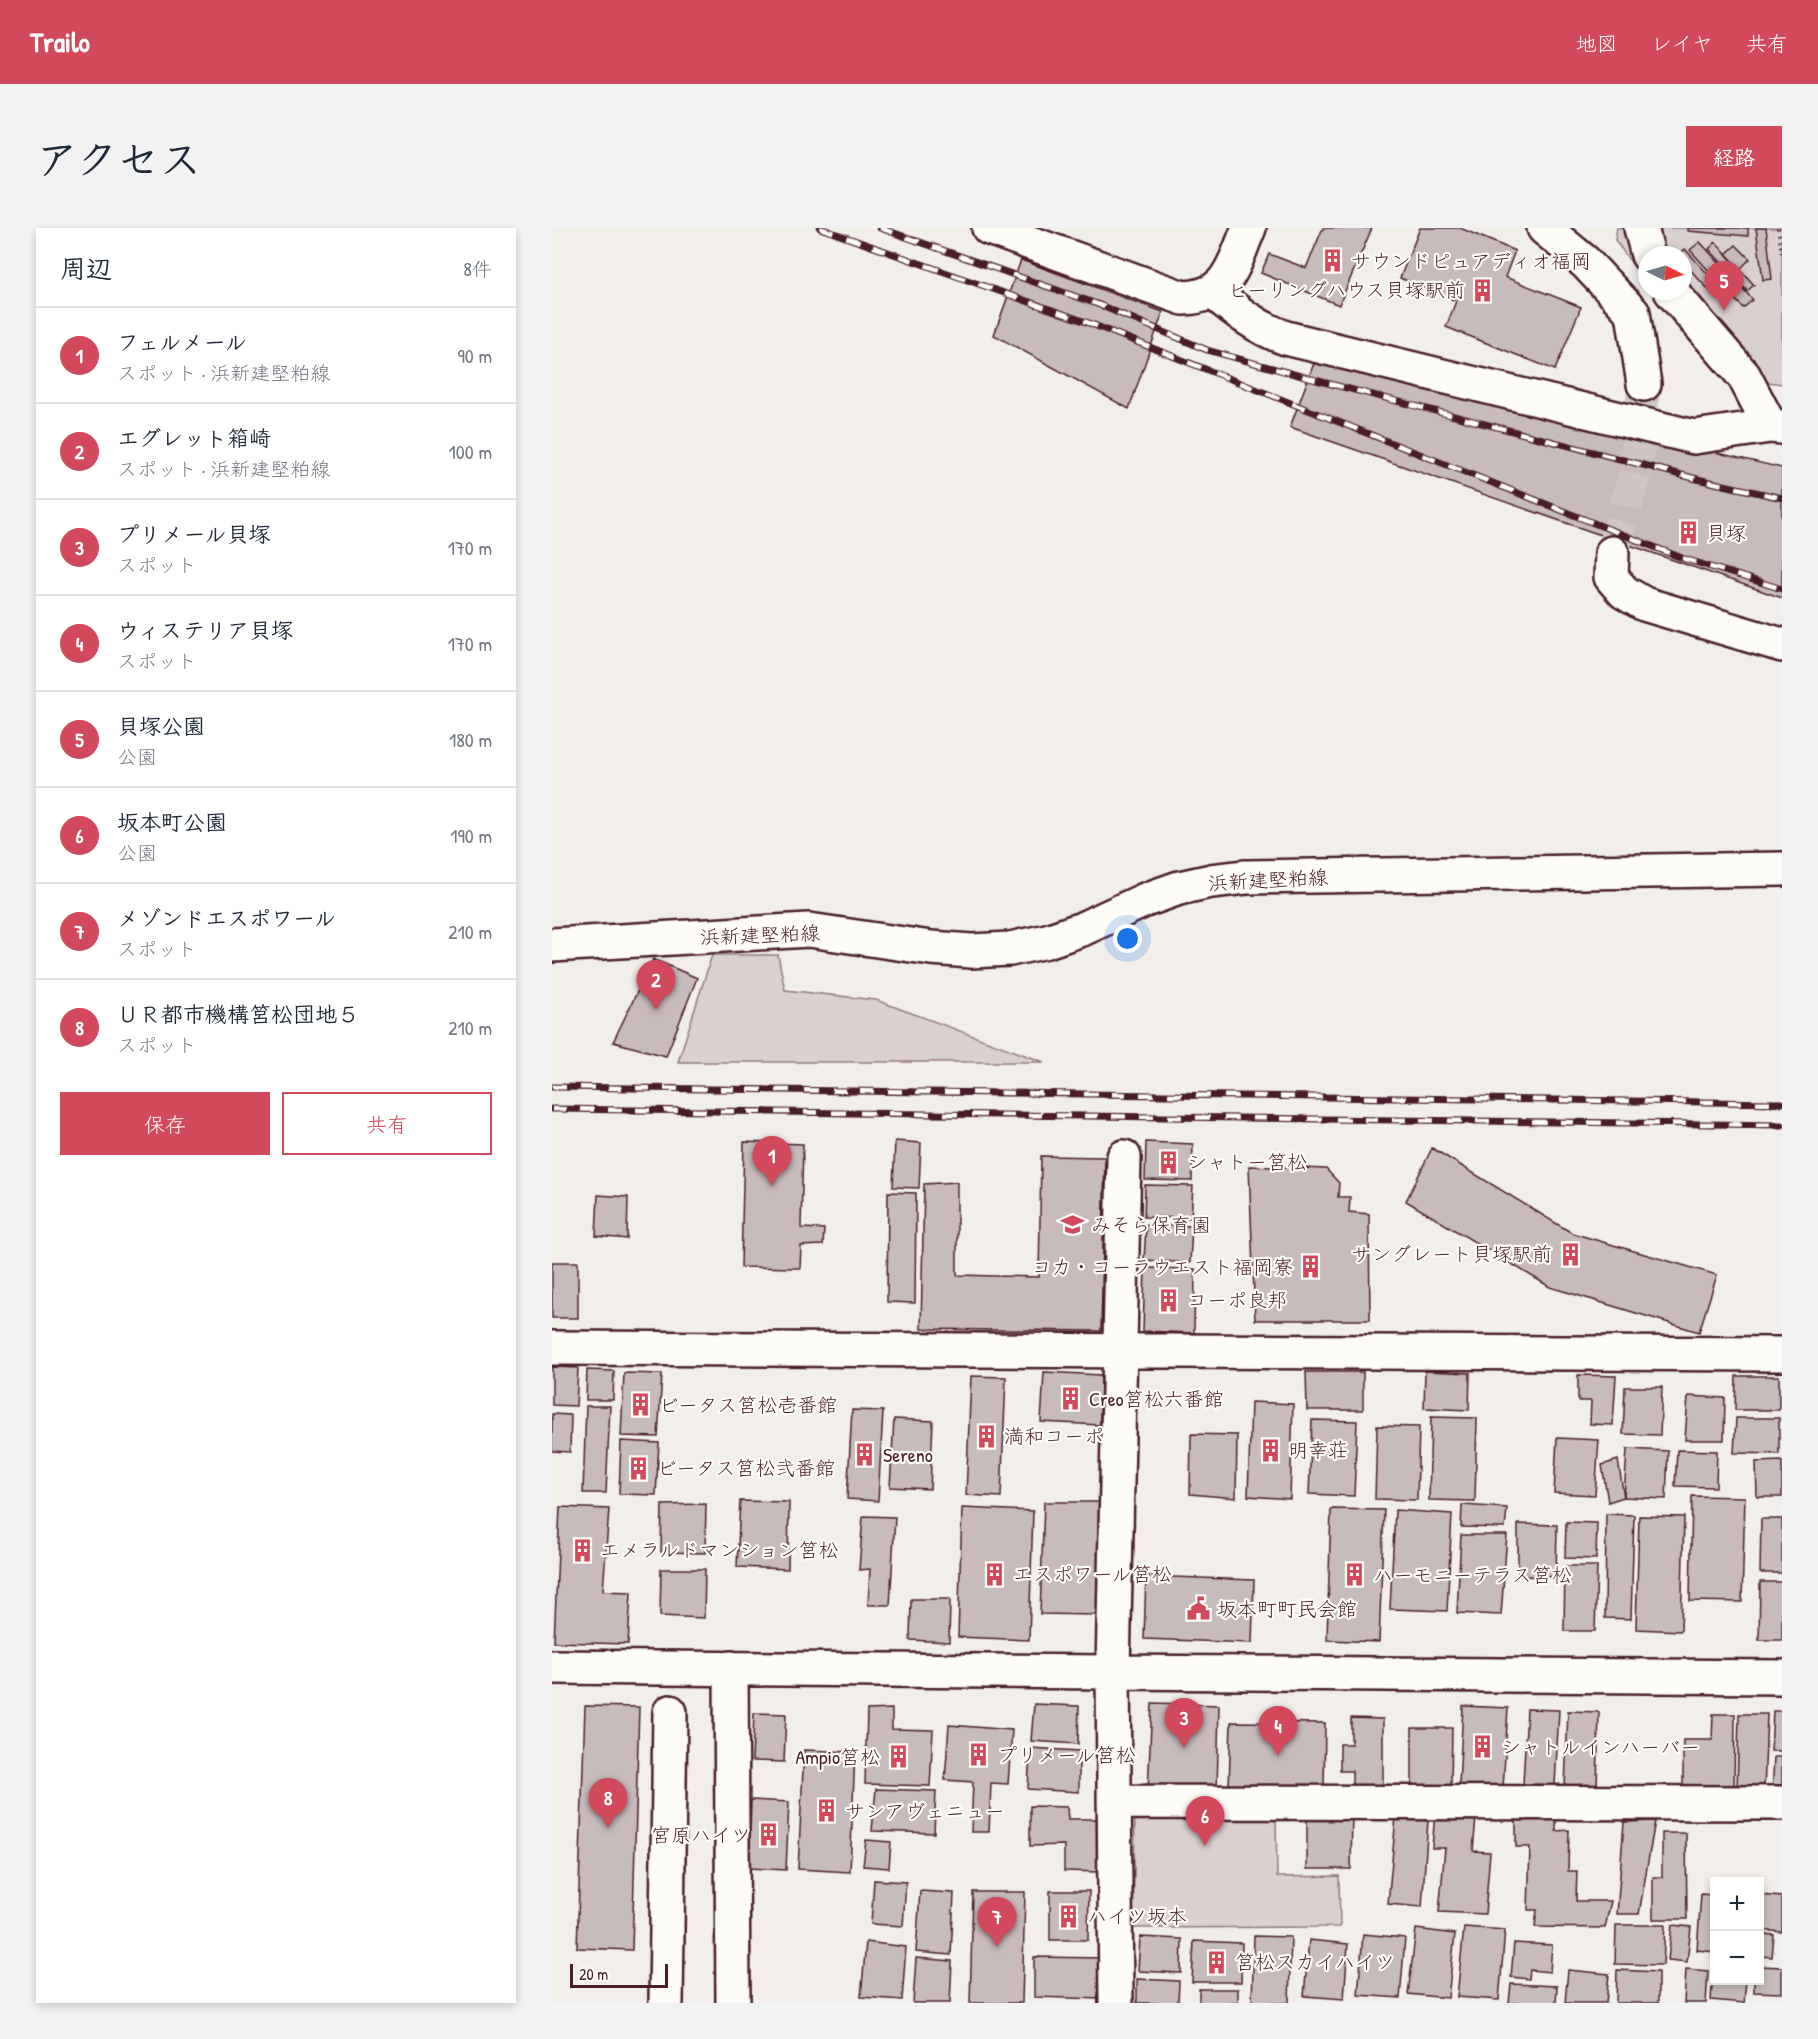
<!DOCTYPE html>
<html lang="ja">
<head>
<meta charset="utf-8">
<style>
  body { margin:0; font-family:"Patrick Hand","Klee One",sans-serif; background:#f2f2f3; color:#1f2937 }
  .controls { position:absolute; right:18px; bottom:18px; display:grid; overflow:hidden; border-radius:0px; box-shadow:0 3px 9px #0003 }
  .controls button { width:54px; height:54px; display:grid; place-items:center; padding:0; border:0; border-bottom:2px solid #e0e1e3; background:#fff; color:#1f2937; font:30px sans-serif }
  .compass { position:absolute; left:1086px; top:18px; width:54px; height:54px; border-radius:50%; background:#fff; box-shadow:0 3px 9px #0003; rotate:95deg }
  .scale { position:absolute; left:18px; bottom:15px; width:98px; box-sizing:border-box; padding-left:6px; border:3px solid #4a1f2b; border-top:0; font-size:16px; line-height:21px; white-space:nowrap; color:#4a1f2b; -webkit-text-stroke:4px #fdfcf7; paint-order:stroke }
  .you { position:absolute; left:576px; top:711px; width:21px; height:21px; margin:-15px; border:4px solid #fff; border-radius:50%; background:#1a73e8; box-shadow:0 0 0 9px #1a73e833 }
  .badge { display:grid; place-items:center; width:39px; height:39px; border-radius:50%; background:#d1495b; color:#fff; font-size:20px; font-weight:700 }
  .pin { position:absolute; translate:-50% -50px; filter:drop-shadow(0 2px 3px #0008) }
  .pin::after { content:''; position:absolute; top:32px; width:21px; height:18px; background:inherit; clip-path:polygon(0 0,100% 0,50% 100%) }
  .list { margin:0; padding:0; list-style:none }
  h2 { display:flex; justify-content:space-between; align-items:center; height:78px; margin:0; padding:0 24px; font-size:26px }
  h2 small { font-size:20px; font-weight:400; color:#747a83 }
  .list li { display:grid; grid-template-columns:39px 1fr auto; gap:18px; align-items:center; box-sizing:border-box; height:96px; padding:0 24px; border-top:2px solid #e0e1e3 }
  .list b { display:block; font-size:22px; white-space:nowrap }
  .list p { margin:0; font-size:20px; white-space:nowrap; color:#747a83 }
  .list em { font-size:20px; font-style:normal; color:#747a83 }
  .actions { display:flex; gap:12px; padding:18px 24px }
  .actions a { flex:1; padding:14px 0; border:2px solid #d1495b; border-radius:0px; text-align:center; font-size:21px; color:#d1495b }
  .actions .main { background:#d1495b; color:#fff }
  .map { position:relative; flex:none; width:1230px; height:1775px; overflow:hidden; border-radius:0px }
  header { display:flex; align-items:center; gap:36px; box-sizing:border-box; height:84px; padding:0 30px; background:#d1495b; color:#fff }
  header strong { font-size:28px }
  nav { display:flex; gap:33px; margin-inline-start:auto; font-size:21px }
  .intro { display:flex; align-items:center; justify-content:space-between; box-sizing:border-box; height:144px; padding:0 36px }
  h1 { margin:0; font-size:42px }
  .button { padding:15px 27px; border-radius:0px; background:#d1495b; color:#fff; font-size:21px; font-weight:700 }
  main { display:flex; gap:36px; padding:0 36px }
  aside { flex:1; background:#fff; border-radius:0px; box-shadow:0 3px 9px #0003 }
  .map>svg:first-child { display:block }
  .green { fill:#d9d0cf; stroke:#92787d; stroke-width:1.5 }
  .building { fill:#c8bbbb; stroke:#4a1f2b; stroke-width:1.5 }
  .lines { fill:none; stroke-linecap:round; stroke-linejoin:round }
  .minor-tunnel { stroke:#d0c5c5; stroke-width:33; stroke-dasharray:33 16; stroke-linecap:butt }
  .minor-casing { stroke:#4a1f2b; stroke-width:38 }
  .major-casing { stroke:#4a1f2b; stroke-width:38 }
  .path { stroke:#4a1f2b; stroke-width:4; stroke-dasharray:1.5 4.5; stroke-linecap:butt }
  .minor { stroke:#fdfcf7; stroke-width:33 }
  .major { stroke:#fdfcf7; stroke-width:33 }
  .rail-casing { stroke:#4a1f2b; stroke-width:7 }
  .rail { stroke:#fdfcf7; stroke-width:4.5; stroke-dasharray:14; stroke-linecap:butt }
  .labels { text-anchor:middle; stroke-width:4.5; stroke-linejoin:round; paint-order:stroke }
  .poi-label { font-size:20px; fill:#4a1f2b; stroke:#fdfcf7; text-anchor:start }
  .street-label { font-size:20px; fill:#4a1f2b; stroke:#fdfcf7 }
</style>
</head>
<body>
<header>
<strong>Trailo</strong>
<nav><a>地図</a><a>レイヤ</a><a>共有</a></nav>
</header>
<div class="intro"><h1>アクセス</h1><a class="button">経路</a></div>
<main>
<aside>
<h2>周辺<small>8件</small></h2>
<ul class="list">
<li><span class="badge">1</span><div><b>フェルメール</b><p>スポット · 浜新建堅粕線</p></div><em>90 m</em></li>
<li><span class="badge">2</span><div><b>エグレット箱崎</b><p>スポット · 浜新建堅粕線</p></div><em>100 m</em></li>
<li><span class="badge">3</span><div><b>プリメール貝塚</b><p>スポット</p></div><em>170 m</em></li>
<li><span class="badge">4</span><div><b>ウィステリア貝塚</b><p>スポット</p></div><em>170 m</em></li>
<li><span class="badge">5</span><div><b>貝塚公園</b><p>公園</p></div><em>180 m</em></li>
<li><span class="badge">6</span><div><b>坂本町公園</b><p>公園</p></div><em>190 m</em></li>
<li><span class="badge">7</span><div><b>メゾンドエスポワール</b><p>スポット</p></div><em>210 m</em></li>
<li><span class="badge">8</span><div><b>ＵＲ都市機構筥松団地５</b><p>スポット</p></div><em>210 m</em></li>
</ul>
<div class="actions"><a class="main">保存</a><a>共有</a></div>
</aside>
<div class="map">
<svg width="1230" height="1775" viewBox="0 0 1230 1775">
  <rect width="100%" height="100%" fill="#f2efeb"/>
  <filter id="ink" filterUnits="userSpaceOnUse"><feTurbulence type="fractalNoise" baseFrequency=".0167" numOctaves="2"/><feDisplacementMap in="SourceGraphic" scale="12" xChannelSelector="R" yChannelSelector="G"/><feConvolveMatrix kernelMatrix="1 2 1 2 8 2 1 2 1" color-interpolation-filters="sRGB"/></filter>
  <g filter="url(#ink)">
    <path class="green" d="M1065 0H1230V156L1176 149 1128 103 1099 63H1131V27H1095V57L1063 12Z
      M160 727H226L233 762 324 772 492 834H126Z
      M724 1587 725 1649 787 1648 788 1699 581 1700 583 1588Z"/>
    <path class="building" d="M771 0H820L787 77 709 45 717 26 754 40Z
      M868 0H908L963 23 953 49 1029 79 1003 142 894 99 904 73 848 50Z
      M1136 0H1196V8L1136 3Z
      M1204 0H1214L1220 51 1211 52Z
      M1148 14 1201 72 1191 80 1138 22Z
      M1164 14 1202 57 1195 63 1157 21Z
      M1184 17 1198 31 1188 41 1174 26Z
      M1133 21 1173 65 1166 72 1131 34V27H1127Z
      M469 32 611 84 577 181 442 107Z
      M764 130 1230 240V370L738 199Z
      M101 731 145 750 114 828 61 814Z
      M343 913 369 915 367 960 341 959Z
      M192 914 251 916 249 1000 272 1001 271 1017 249 1018 248 1040 189 1039Z
      M594 914 641 916 640 953 593 952Z
      M880 920 1020 1005 1165 1047 1147 1104 998 1059 854 973Z
      M489 928 553 929 549 1103 369 1101 372 956 405 954V1047L487 1049Z
      M697 938 774 941 787 955 786 969H798L797 984 817 986 818 1092H703Z
      M593 957 641 958 639 990 592 989Z
      M336 964 364 965 363 1075 335 1074Z
      M46 967 76 969 75 1011 44 1008Z
      M594 997 640 998 638 1035 592 1032Z
      M0 1034H26V1090H0Z
      M593 1040 643 1041 642 1105 591 1103Z
      M0 1139 26 1140 24 1178 0 1177Z
      M35 1142 62 1143 61 1172H34Z
      M873 1143 918 1145 917 1182 872 1180Z
      M492 1144 549 1147 548 1197 489 1194Z
      M754 1144H811V1182H755Z
      M72 1145 110 1146 106 1209 69 1208Z
      M1026 1147 1064 1148 1061 1197 1038 1196 1039 1173H1026Z
      M419 1148 454 1149 449 1269 414 1267Z
      M1184 1148H1227V1182H1183Z
      M1073 1159H1110L1108 1207 1071 1206Z
      M1136 1168 1173 1170 1172 1212H1133Z
      M699 1174 741 1176 738 1271 696 1268Z
      M34 1178H58L54 1265H31Z
      M300 1182 331 1183 326 1273 295 1271Z
      M0 1186 19 1187 18 1224 0 1223Z
      M879 1189 925 1190 923 1273 877 1272Z
      M1184 1190H1227V1226L1182 1225Z
      M342 1191 381 1193 378 1261 338 1259Z
      M760 1192 805 1193 802 1268 757 1266Z
      M825 1198 867 1199 865 1272 823 1271Z
      M639 1206 685 1207 684 1270 638 1266Z
      M1005 1210 1047 1212 1043 1267 1002 1265Z
      M69 1213 107 1215 104 1267 67 1266Z
      M1075 1221 1116 1223 1114 1271 1072 1269Z
      M1125 1222 1165 1223 1164 1259 1123 1258Z
      M1066 1232 1072 1269 1056 1274 1050 1237Z
      M1230 1233V1269H1205L1204 1234Z
      M1140 1268 1193 1269 1190 1374 1138 1373Z
      M188 1273 237 1274 236 1341 185 1339Z
      M492 1274H549L546 1387 488 1386Z
      M154 1276 153 1325 109 1324 110 1277Z
      M910 1277 955 1280 953 1300 909 1299Z
      M8 1279 57 1281 51 1363 79 1364 76 1416 2 1414Z
      M410 1280 481 1283 477 1412 406 1409Z
      M779 1281 832 1282 827 1414 775 1412Z
      M843 1282 900 1286 895 1383 838 1381Z
      M1054 1286 1082 1287 1079 1391 1053 1390Z
      M311 1288 343 1289 338 1377H316L318 1341 307 1342Z
      M1087 1288 1132 1289 1129 1403 1084 1401Z
      M1209 1291H1230V1345H1208Z
      M1014 1294 1045 1295 1044 1331 1013 1330Z
      M966 1296 1005 1297 1004 1349 966 1348Z
      M909 1307H955L949 1387 905 1385Z
      M1013 1338H1045L1043 1403H1012Z
      M109 1341H153L152 1390 108 1388Z
      M594 1348 702 1352 700 1415 592 1411Z
      M1208 1354H1230V1412H1207Z
      M359 1371H398L397 1414 358 1412Z
      M600 1475 667 1477 665 1564 596 1563Z
      M482 1476 527 1478 526 1516 479 1513Z
      M33 1478 87 1479 80 1722 25 1720Z
      M911 1478 956 1480 951 1560 907 1557Z
      M340 1481V1501L381 1502 378 1558 313 1556 315 1482Z
      M975 1481 1007 1482 1003 1557 971 1556Z
      M1016 1483 1047 1484 1045 1560 1013 1559Z
      M1221 1483H1230V1523H1219Z
      M202 1485 234 1486 232 1534 200 1533Z
      M1161 1486H1183L1182 1561 1131 1562V1512H1160Z
      M1187 1486H1215L1212 1564 1185 1563Z
      M799 1490 831 1491V1562L800 1563V1543H788V1516H799Z
      M679 1494 773 1495 772 1561 677 1560Z
      M397 1497 460 1502 456 1556 439 1555 437 1604H419L421 1554 393 1552Z
      M860 1500H900L899 1558 860 1560Z
      M478 1520 527 1523V1564L476 1561Z
      M252 1522 303 1524 298 1644 246 1641Z
      M1222 1529H1230V1567L1220 1566Z
      M324 1561 384 1563 382 1605 320 1603Z
      M199 1572 237 1574 234 1642 197 1640Z
      M478 1578 515 1579 516 1591H547V1644L512 1643V1617L478 1618Z
      M800 1584 799 1641H755V1586Z
      M883 1586 924 1589 921 1623 938 1624 933 1686 887 1684 893 1620H880Z
      M964 1586 1004 1587V1603L1017 1602 1016 1643H1025L1024 1673H1059L1053 1700 983 1699 985 1682H976L978 1619H964Z
      M844 1589 876 1593 870 1679 836 1676Z
      M1103 1593 1087 1686H1065L1072 1594Z
      M1110 1605H1134L1135 1691H1101V1649H1110Z
      M314 1612 339 1614 337 1640 311 1638Z
      M322 1652 354 1654 351 1698 319 1696Z
      M368 1663 402 1665 399 1727 364 1724Z
      M498 1663H537L536 1712H498Z
      M421 1664H473L470 1775H418Z
      M1149 1666 1162 1667V1724L1145 1722Z
      M1208 1667 1230 1669V1704L1208 1702Z
      M1064 1697H1113L1111 1737 1063 1736Z
      M1120 1697 1139 1699 1135 1734 1116 1732Z
      M912 1699 953 1702 947 1772 905 1769Z
      M864 1701 903 1706 896 1770 856 1766Z
      M811 1706 853 1710 848 1770 806 1767Z
      M1208 1706 1222 1707 1220 1729 1208 1728Z
      M702 1708 739 1709 737 1775H700Z
      M588 1709 630 1711 629 1745 586 1743Z
      M757 1712 796 1716 792 1771 752 1768Z
      M642 1713 690 1715 689 1754H640Z
      M314 1714 354 1719 350 1772 309 1769Z
      M962 1715 1000 1717 998 1744 978 1742 977 1751 959 1749Z
      M482 1729 552 1730 551 1771 482 1769Z
      M364 1730 400 1733 398 1775H361Z
      M1162 1731V1752H1194L1192 1775 1159 1772Z
      M1208 1738 1230 1739V1765L1202 1764V1752H1208Z
      M1134 1741 1156 1743 1154 1775H1132Z
      M1016 1742 1057 1746 1054 1775H1013Z
      M1065 1742 1106 1744V1775H1064Z
      M585 1751 627 1753 626 1775H585Z
      M959 1756 1005 1758 1004 1775H957Z
      M647 1761H686V1775H647Z"/>
    <g class="lines">
      <path class="minor-tunnel" d="M1060 325 1084 243 1092 156"/>
      <defs>
        <path id="minor" d="M437 0 631 70C677 69 681 37 697 0
          M992 0 1033 34 1081 85 1092 156
          M1089 0 1096 27
          M1119 63 1192 148 1218 198
          M661 64C684 83 705 100 734 110L1142 209 1218 198 1230 199
          M1060 325 1059 349 1072 364 1092 376 1230 417
          M0 1120 1230 1126
          M0 1439C410 1442 820 1448 1230 1449
          M179 1440 181 1775
          M562 1574 1230 1575
          M114 1775 118 1484
          M564 1775 561 1443 572 929"/>
        <path id="major" d="M0 717 257 702 379 720 419 723 458 721 495 713 530 701 593 672 627 660 659 653 694 649 1230 641"/>
      </defs>
      <use href="#minor" class="minor-casing"/>
      <use href="#major" class="major-casing"/>
      <path class="path" d="M1226 0 1230 25"/>
      <use href="#minor" class="minor"/>
      <use href="#major" class="major"/>
      <defs>
        <path id="rail" d="M268 0 537 95 1130 330 1230 361
          M328 0 545 76 655 122 771 154 1145 251 1230 270
          M0 859 1230 875
          M0 881 1230 897"/>
      </defs>
      <use href="#rail" class="rail-casing"/>
      <use href="#rail" class="rail"/>
    </g>
  </g>
  <defs>
    <symbol id="building-bare" viewBox="-9 -9 18 18"><path d="M-4-6H4V6H1V3H-1V6H-4ZM-2.5-4.3h1.7v1.8h-1.7ZM.8-4.3h1.7v1.8H.8ZM-2.5-1h1.7V.8h-1.7ZM.8-1h1.7V.8H.8Z" fill="#d1495b" stroke="#fdfcf7" stroke-width="2.5" paint-order="stroke"/></symbol>
    <symbol id="school-bare" viewBox="-9 -9 18 18"><path d="M0-5L7-2L0 1L-7-2ZM-4 1L0 2.5L4 1V4Q0 6-4 4Z" fill="#d1495b" stroke="#fdfcf7" stroke-width="2.5" paint-order="stroke"/></symbol>
    <symbol id="civic-bare" viewBox="-9 -9 18 18"><path d="M-.6-6.5H3V-4.5H.6V-3L4-1V1h2V6H-6V1h2V-1L-.6-3ZM-1.2 2.5V6h2.4V2.5Z" fill="#d1495b" stroke="#fdfcf7" stroke-width="2.5" paint-order="stroke"/></symbol>
  </defs>
  <g fill-rule="evenodd">
    <use href="#building-bare" x="764" y="16" width="33" height="33"/>
    <use href="#building-bare" x="914" y="46" width="33" height="33"/>
    <use href="#building-bare" x="1120" y="288" width="33" height="33"/>
    <use href="#building-bare" x="600" y="918" width="33" height="33"/>
    <use href="#school-bare" x="504" y="980" width="33" height="33"/>
    <use href="#building-bare" x="1002" y="1010" width="33" height="33"/>
    <use href="#building-bare" x="742" y="1022" width="33" height="33"/>
    <use href="#building-bare" x="600" y="1056" width="33" height="33"/>
    <use href="#building-bare" x="502" y="1154" width="33" height="33"/>
    <use href="#building-bare" x="72" y="1160" width="33" height="33"/>
    <use href="#building-bare" x="418" y="1192" width="33" height="33"/>
    <use href="#building-bare" x="702" y="1206" width="33" height="33"/>
    <use href="#building-bare" x="296" y="1210" width="33" height="33"/>
    <use href="#building-bare" x="70" y="1224" width="33" height="33"/>
    <use href="#building-bare" x="14" y="1306" width="33" height="33"/>
    <use href="#building-bare" x="426" y="1330" width="33" height="33"/>
    <use href="#building-bare" x="786" y="1330" width="33" height="33"/>
    <use href="#civic-bare" x="630" y="1364" width="33" height="33"/>
    <use href="#building-bare" x="914" y="1502" width="33" height="33"/>
    <use href="#building-bare" x="410" y="1510" width="33" height="33"/>
    <use href="#building-bare" x="330" y="1512" width="33" height="33"/>
    <use href="#building-bare" x="258" y="1566" width="33" height="33"/>
    <use href="#building-bare" x="200" y="1590" width="33" height="33"/>
    <use href="#building-bare" x="500" y="1672" width="33" height="33"/>
    <use href="#building-bare" x="648" y="1718" width="33" height="33"/>
  </g>
  <g class="labels">
    <g class="poi-label">
      <text x="799" y="40">サウンドピュアディオ福岡</text>
      <text x="913" y="69" text-anchor="end">ヒーリングハウス貝塚駅前</text>
      <text x="1154" y="312">貝塚</text>
      <text x="635" y="941">シャトー筥松</text>
      <text x="539" y="1004">みそら保育園</text>
      <text x="1000" y="1033" text-anchor="end">サングレート貝塚駅前</text>
      <text x="741" y="1046" text-anchor="end">コカ・コーラウエスト福岡寮</text>
      <text x="635" y="1079">コーポ良邦</text>
      <text x="537" y="1178">Creo筥松六番館</text>
      <text x="107" y="1184">ビータス筥松壱番館</text>
      <text x="452" y="1215">満和コーポ</text>
      <text x="736" y="1229">明幸荘</text>
      <text x="331" y="1234">Sereno</text>
      <text x="105" y="1247">ビータス筥松弐番館</text>
      <text x="48" y="1329">エメラルドマンション筥松</text>
      <text x="461" y="1353">エスポワール筥松</text>
      <text x="821" y="1354">ハーモニーテラス筥松</text>
      <text x="665" y="1388">坂本町町民会館</text>
      <text x="949" y="1526">シャトルインハーバー</text>
      <text x="445" y="1534">プリメール筥松</text>
      <text x="328" y="1536" text-anchor="end">Ampio筥松</text>
      <text x="293" y="1590">サンアヴェニュー</text>
      <text x="199" y="1614" text-anchor="end">宮原ハイツ</text>
      <text x="535" y="1695">ハイツ坂本</text>
      <text x="683" y="1741">筥松スカイハイツ</text>
    </g>
    <g class="street-label">
      <text transform="translate(716 652) rotate(-3)" y="7">浜新建堅粕線</text>
      <text transform="translate(208 707) rotate(-2)" y="7">浜新建堅粕線</text>
    </g>
  </g>
</svg>
<div class="controls">
<button>+</button>
<button>−</button>
</div>
<svg class="compass" viewBox="-18 -18 36 36"><path d="M0-13l5 13h-10z" fill="#e53935"/><path d="M0 13l5-13h-10z" fill="#747a83"/></svg>
<div class="scale">20 m</div>
<div class="you"></div>
<div class="pin badge" style="left:220px;top:958px">1</div>
<div class="pin badge" style="left:104px;top:782px">2</div>
<div class="pin badge" style="left:632px;top:1520px">3</div>
<div class="pin badge" style="left:726px;top:1528px">4</div>
<div class="pin badge" style="left:1172px;top:83px">5</div>
<div class="pin badge" style="left:653px;top:1618px">6</div>
<div class="pin badge" style="left:445px;top:1719px">7</div>
<div class="pin badge" style="left:56px;top:1600px">8</div>
</div>
</main>
</body>
</html>
